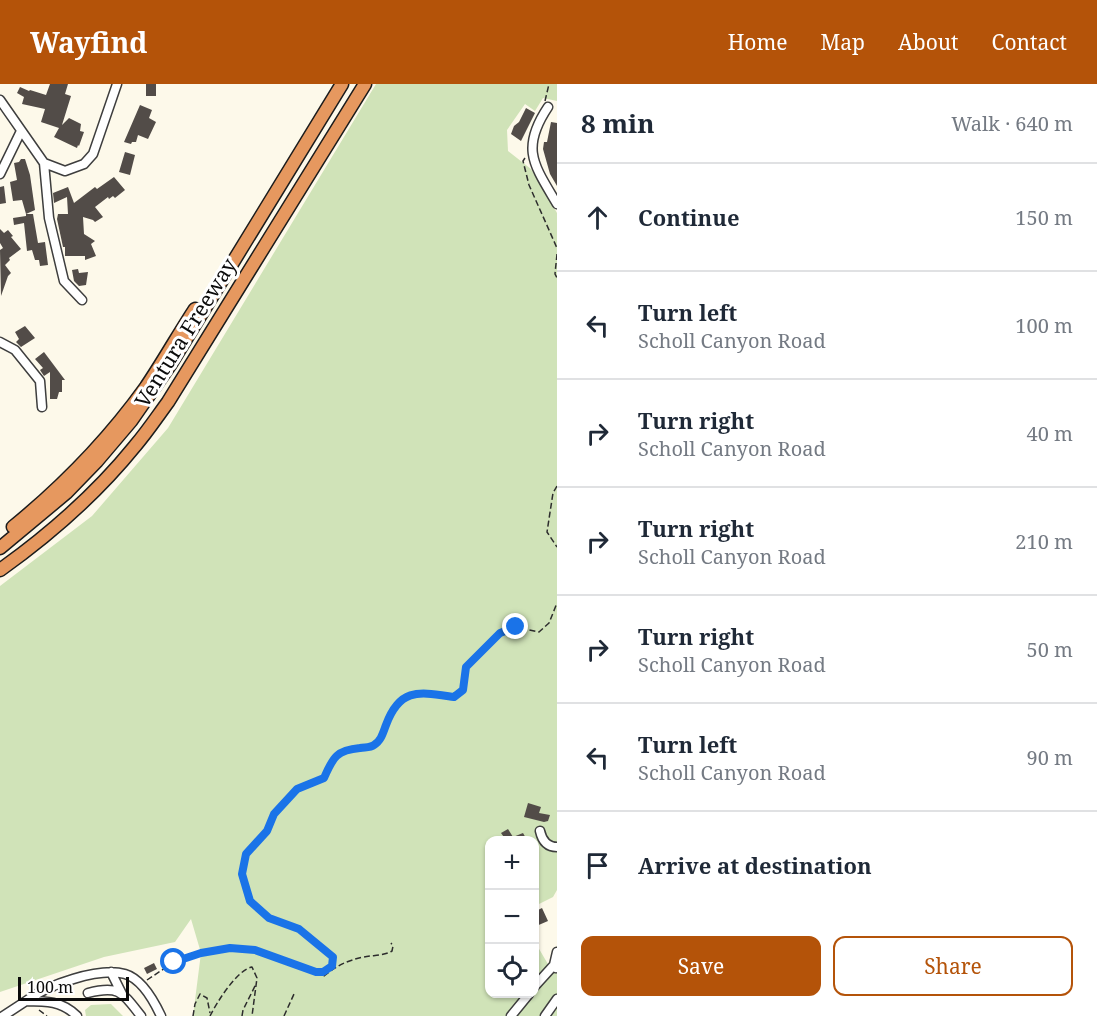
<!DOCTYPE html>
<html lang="en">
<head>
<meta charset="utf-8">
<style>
  body { margin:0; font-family:"Noto Serif",serif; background:#f6f6f7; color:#1f2937 }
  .controls { position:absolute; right:18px; bottom:18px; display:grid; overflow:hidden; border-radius:12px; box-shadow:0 2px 4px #0004 }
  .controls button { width:54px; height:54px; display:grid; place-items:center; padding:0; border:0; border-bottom:2px solid #e0e1e3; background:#fff; color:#1f2937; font:30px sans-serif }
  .scale { position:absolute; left:18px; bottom:15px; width:111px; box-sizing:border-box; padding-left:6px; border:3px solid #0b0b0b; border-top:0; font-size:16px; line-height:21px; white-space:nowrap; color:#0b0b0b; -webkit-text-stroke:4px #fff; paint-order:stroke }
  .stop { position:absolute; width:18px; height:18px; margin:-14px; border:4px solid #1a73e8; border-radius:50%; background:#fff }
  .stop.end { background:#1a73e8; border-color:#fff; box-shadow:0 2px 6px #0008 }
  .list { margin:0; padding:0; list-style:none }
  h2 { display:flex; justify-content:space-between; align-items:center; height:78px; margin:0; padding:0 24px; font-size:26px }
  h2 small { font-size:20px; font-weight:400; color:#747a83 }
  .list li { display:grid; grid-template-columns:39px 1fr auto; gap:18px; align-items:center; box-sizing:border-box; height:108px; padding:0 24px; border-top:2px solid #e0e1e3 }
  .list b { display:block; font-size:22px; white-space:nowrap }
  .list p { margin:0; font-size:20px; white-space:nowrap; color:#747a83 }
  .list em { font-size:20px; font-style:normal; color:#747a83 }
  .actions { display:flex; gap:12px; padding:18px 24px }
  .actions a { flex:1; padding:14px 0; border:2px solid #b45309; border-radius:12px; text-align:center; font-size:21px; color:#b45309 }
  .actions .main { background:#b45309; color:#fff }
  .icon { flex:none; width:33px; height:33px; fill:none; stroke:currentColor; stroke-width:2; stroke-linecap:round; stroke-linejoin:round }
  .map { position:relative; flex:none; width:557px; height:932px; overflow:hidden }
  header { display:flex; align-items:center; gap:36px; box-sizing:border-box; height:84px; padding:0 30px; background:#b45309; color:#fff }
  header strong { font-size:28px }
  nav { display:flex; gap:33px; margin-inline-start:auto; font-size:21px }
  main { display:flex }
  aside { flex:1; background:#fff }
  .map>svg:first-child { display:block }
  .green { fill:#d0e3b8 }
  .building { fill:#524c48 }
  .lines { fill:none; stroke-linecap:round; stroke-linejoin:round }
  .minor-casing { stroke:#3e3e3e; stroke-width:11 }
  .highway-casing { stroke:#1c1c1c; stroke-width:15 }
  .path { stroke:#2d2d2d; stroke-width:1.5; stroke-dasharray:6 3; stroke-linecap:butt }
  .minor { stroke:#fff; stroke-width:8 }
  .highway { stroke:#e6985f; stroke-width:12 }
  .route { stroke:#1a73e8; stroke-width:8 }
  .labels { text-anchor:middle; stroke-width:6; stroke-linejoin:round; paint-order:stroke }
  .street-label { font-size:21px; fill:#0b0b0b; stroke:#fff }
</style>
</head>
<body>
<header>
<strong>Wayfind</strong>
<nav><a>Home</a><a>Map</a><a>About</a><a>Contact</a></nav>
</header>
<main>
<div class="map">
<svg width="557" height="932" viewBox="0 0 557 932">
  <rect width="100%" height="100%" fill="#fdf9ea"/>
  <path class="green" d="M376 0H557V17L543 14 535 27 525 20 507 46 508 67 531 85 557 129V806L553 813 535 822 534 756H490V910H534L535 858 552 887 557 861V932H193L201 869 191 835 175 858 104 873 0 908V502L92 432 168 344Z
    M111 920 123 932H86L85 926 91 921Z"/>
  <path class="building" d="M50 0H68L65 10 71 12 62 41 69 34 81 40 80 47 84 48 79 62 78 61 77 64 54 53 59 44 41 38 45 25 22 20 24 13 17 9 20 3 29 7 30 6 46 11Z
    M146 0H156V12H146Z
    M140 21 152 26 149 34 156 38 148 55 138 51 136 58H132L131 60 124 58Z
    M526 24 535 29 521 57 511 50 514 42 519 38Z
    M551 38 557 39V102L550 90 543 65 544 58H547Z
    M125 68 135 71 130 91 119 88Z
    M21 75H25L30 91 35 126 26 130 22 116 13 117 10 98 17 96 14 79 19 78Z
    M114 93 125 106 115 114 113 112 109 115 108 113 95 123 103 133 95 138 93 136 83 133 84 150 95 157 91 160 96 172 85 176V172H65V163H63L57 135 58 130H68L67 113 54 119 53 109 68 103 74 119 95 103 97 105Z
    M4 102 6 119 0 120V103Z
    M26 130H33L38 159 45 158 48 181 40 182 39 176H35L32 166 27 167 24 139 14 141 13 134 26 132Z
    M0 145 4 149 8 146 13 152 11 153 21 165 9 174 10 176 5 181 11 189 8 192 1 212 0 166 3 164 0 159Z
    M78 185 79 189 88 188 86 201 79 202 74 197 72 186Z
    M25 242 35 254 21 263 16 258 19 255 15 248Z
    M44 268 65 296H62V308H59L57 315H50V288L44 292 40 286 43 284 35 275Z
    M528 719 541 723 539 729 550 731 548 737 544 738 524 733Z
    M508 745 513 753 523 749 527 756H506L501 749Z
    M542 824 548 837 534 843V828Z
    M154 879 157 885 147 890 144 884Z"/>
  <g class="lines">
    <defs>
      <path id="minor" d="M0 16 44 79 49 134 64 197 82 216
        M548 23C520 65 534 81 557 120
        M44 79 65 87 84 80 93 70 117 0
        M0 90 21 47
        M0 258 15 266 40 297 42 323
        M540 747C542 756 547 763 557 763
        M556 884 554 881 557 868
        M111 888 122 910
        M534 903 554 881
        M88 909C119 901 122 908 141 932
        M3 932 26 917
        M77 932C62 917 46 917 26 917 47 901 99 883 125 890 142 895 154 917 161 932
        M511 932 529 910
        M545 932 557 915"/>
      <path id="highway" d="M13 443C63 402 108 356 146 303 163 278 178 251 195 225
        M0 464 66 409 97 377 131 337 170 281 342 0
        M0 486C49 451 97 409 135 362 147 348 157 333 168 318L365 0"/>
    </defs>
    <use href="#minor" class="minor-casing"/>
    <use href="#highway" class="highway-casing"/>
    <path class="path" d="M545 17 549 0
      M525 74 523 77 529 101 557 164
      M557 170 555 190 557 194
      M557 402 553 409 547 448 557 463
      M316 888H323L332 882 334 873 299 845 269 834 251 817 242 790 246 770 267 747 274 730 297 705 324 694C333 673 337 666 361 664 365 663 370 664 374 661 381 656 383 649 386 641 400 603 420 608 454 613L463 606 466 583 500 549 516 543 539 548 549 539 557 519
      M147 896 174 878 201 869 230 864 255 866 324 892C336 882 348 876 364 873 373 871 384 872 392 867L393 862 391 859
      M39 926 47 932
      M193 932 195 920 200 910 207 914 210 929
      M210 932C217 918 237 886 252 883L257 894 252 932
      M242 932 243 926 256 900
      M284 932 294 910"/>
    <use href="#minor" class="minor"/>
    <use href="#highway" class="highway"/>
  </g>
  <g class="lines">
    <path class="route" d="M174 878 201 869 230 864 255 866 316 888H323L332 882 333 873 299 845 269 834 250 817 242 790 246 770 267 747 274 730 297 705 324 694C333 673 337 666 360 664 365 663 370 664 374 661 381 657 383 649 386 641 400 603 419 608 454 613L463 606 466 583 500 549 516 543"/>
  </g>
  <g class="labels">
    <g class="street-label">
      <text transform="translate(186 249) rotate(-58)" y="7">Ventura Freeway</text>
    </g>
  </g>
</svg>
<div class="controls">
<button>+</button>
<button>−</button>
<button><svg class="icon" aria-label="locate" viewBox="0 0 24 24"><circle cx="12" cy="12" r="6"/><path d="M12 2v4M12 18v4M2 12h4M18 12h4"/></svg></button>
</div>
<div class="scale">100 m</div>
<div class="stop" style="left:174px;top:878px"></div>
<div class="stop end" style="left:516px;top:543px"></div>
</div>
<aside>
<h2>8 min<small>Walk · 640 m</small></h2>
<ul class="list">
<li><svg class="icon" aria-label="ahead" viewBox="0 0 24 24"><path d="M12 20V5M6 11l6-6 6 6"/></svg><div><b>Continue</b></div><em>150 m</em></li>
<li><svg class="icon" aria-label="left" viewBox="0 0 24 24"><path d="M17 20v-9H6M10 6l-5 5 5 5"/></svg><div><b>Turn left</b><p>Scholl Canyon Road</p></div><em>100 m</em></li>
<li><svg class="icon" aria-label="right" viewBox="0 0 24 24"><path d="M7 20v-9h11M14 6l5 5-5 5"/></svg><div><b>Turn right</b><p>Scholl Canyon Road</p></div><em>40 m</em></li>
<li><svg class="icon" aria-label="right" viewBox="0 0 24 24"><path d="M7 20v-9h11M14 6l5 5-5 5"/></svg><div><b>Turn right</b><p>Scholl Canyon Road</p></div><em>210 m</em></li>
<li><svg class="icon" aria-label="right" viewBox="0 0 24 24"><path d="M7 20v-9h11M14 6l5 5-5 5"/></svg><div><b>Turn right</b><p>Scholl Canyon Road</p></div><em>50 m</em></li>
<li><svg class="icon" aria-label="left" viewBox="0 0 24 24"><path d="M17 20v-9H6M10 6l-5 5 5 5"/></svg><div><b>Turn left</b><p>Scholl Canyon Road</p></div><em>90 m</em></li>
<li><svg class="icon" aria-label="arrive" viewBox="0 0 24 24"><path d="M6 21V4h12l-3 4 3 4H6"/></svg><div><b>Arrive at destination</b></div></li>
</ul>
<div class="actions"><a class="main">Save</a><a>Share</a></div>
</aside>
</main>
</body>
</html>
